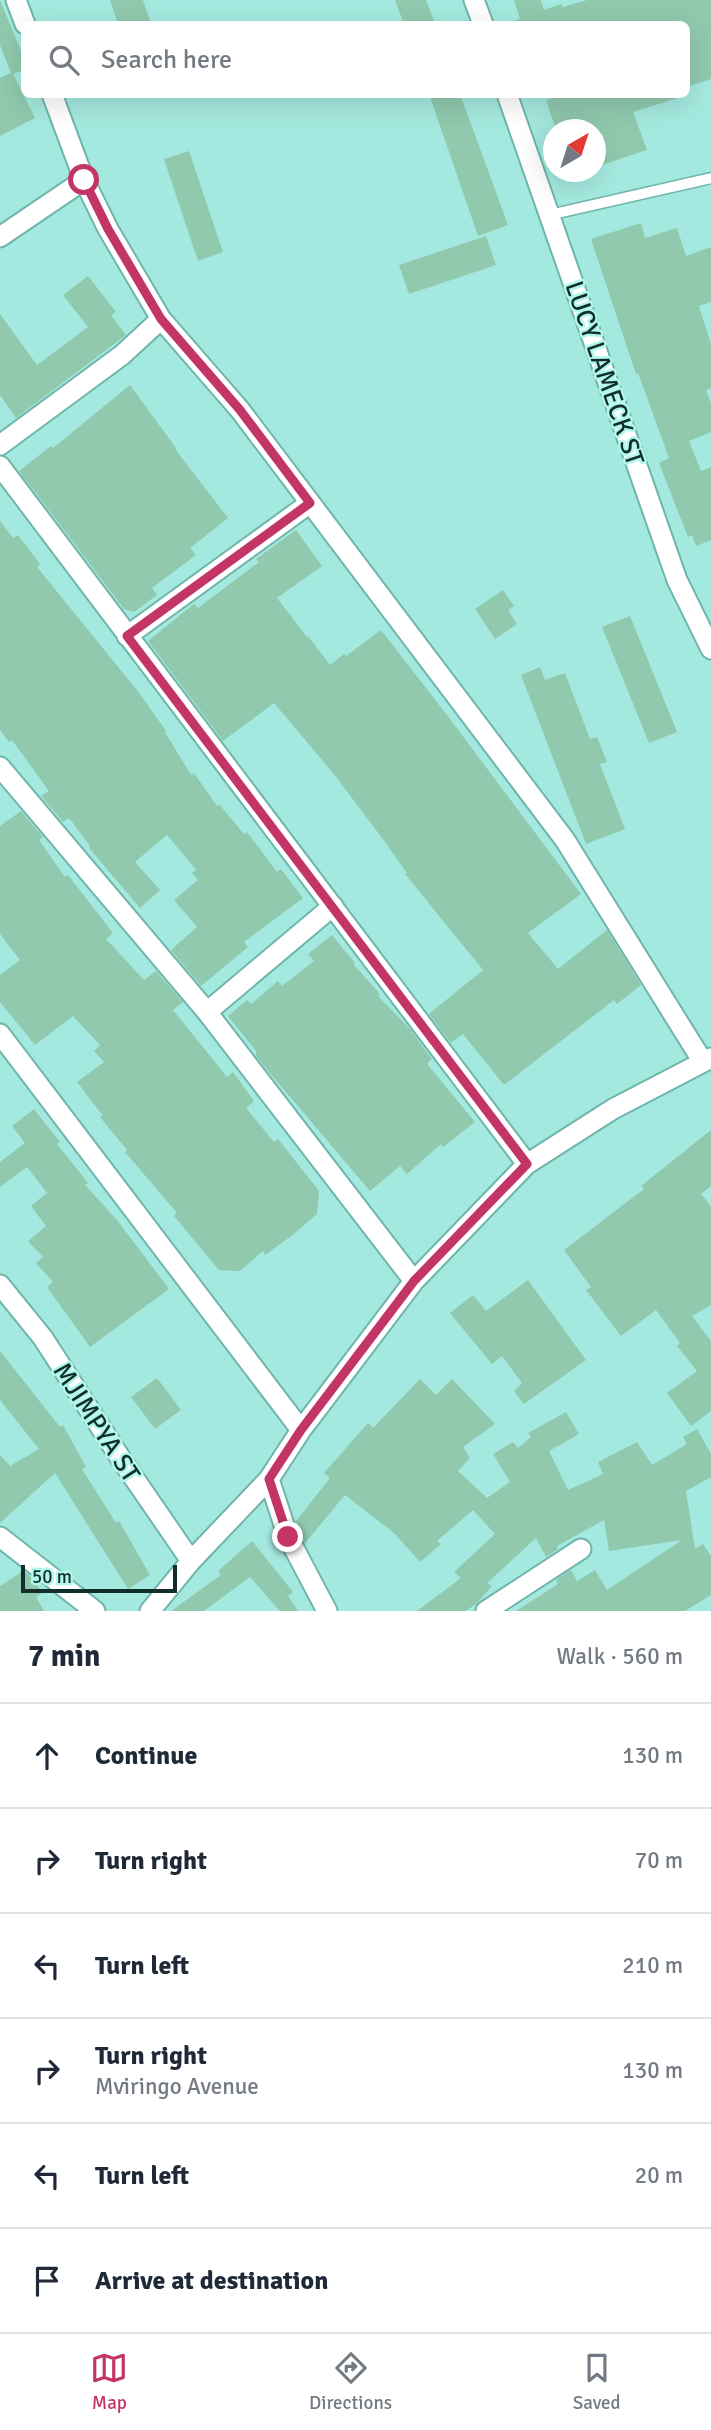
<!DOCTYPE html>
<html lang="en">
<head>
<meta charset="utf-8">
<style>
  body { margin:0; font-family:Signika,sans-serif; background:#f2f2f3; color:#1f2937 }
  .compass { position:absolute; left:543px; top:119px; width:63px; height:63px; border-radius:50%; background:#fff; box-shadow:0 7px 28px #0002; rotate:39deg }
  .scale { position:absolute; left:21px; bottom:18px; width:156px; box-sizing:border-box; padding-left:7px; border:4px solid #122e2b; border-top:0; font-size:19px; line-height:24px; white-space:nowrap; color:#122e2b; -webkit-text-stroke:5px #b1f7ec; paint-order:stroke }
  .stop { position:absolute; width:21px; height:21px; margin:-16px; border:5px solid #c23566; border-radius:50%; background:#fff }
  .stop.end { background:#c23566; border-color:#fff; box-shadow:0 2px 7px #0008 }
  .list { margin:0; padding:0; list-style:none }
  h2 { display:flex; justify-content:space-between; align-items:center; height:91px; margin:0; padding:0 28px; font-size:30px }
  h2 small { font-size:23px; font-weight:400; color:#747a83 }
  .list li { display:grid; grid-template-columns:46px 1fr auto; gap:21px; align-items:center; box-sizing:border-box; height:105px; padding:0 28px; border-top:2px solid #e0e1e3 }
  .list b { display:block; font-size:26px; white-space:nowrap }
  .list p { margin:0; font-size:23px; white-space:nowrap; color:#747a83 }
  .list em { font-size:23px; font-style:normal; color:#747a83 }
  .icon { flex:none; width:38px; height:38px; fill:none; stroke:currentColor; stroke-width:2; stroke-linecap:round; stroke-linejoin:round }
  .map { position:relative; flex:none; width:711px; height:1611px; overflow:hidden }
  .search { position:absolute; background:#fff; box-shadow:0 7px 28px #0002; left:21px; right:21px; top:21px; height:77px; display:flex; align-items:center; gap:18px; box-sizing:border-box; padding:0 24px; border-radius:10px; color:#747a83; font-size:26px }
  .sheet { height:721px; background:#fff }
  nav { display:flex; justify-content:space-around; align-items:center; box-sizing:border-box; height:98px; border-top:2px solid #e0e1e3; background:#fff; font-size:19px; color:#747a83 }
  nav a { display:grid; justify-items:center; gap:4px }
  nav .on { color:#c23566 }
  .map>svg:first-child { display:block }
  .building { fill:#90c9ae }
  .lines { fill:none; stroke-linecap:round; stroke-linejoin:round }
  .lane-casing { stroke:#70b5ab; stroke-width:13 }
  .street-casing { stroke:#70b5ab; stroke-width:23 }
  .lane { stroke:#fff; stroke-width:10 }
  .street { stroke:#fff; stroke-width:19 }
  .route { stroke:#c23566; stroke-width:9 }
  .labels { text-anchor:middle; stroke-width:5; stroke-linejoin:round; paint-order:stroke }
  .street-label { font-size:26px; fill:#122e2b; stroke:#b1f7ec }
</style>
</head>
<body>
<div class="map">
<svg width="711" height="1611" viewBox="0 0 711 1611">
  <rect width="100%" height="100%" fill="#a4e9df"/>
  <path class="building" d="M0 0 24 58V70L13 74 35 118 0 136V78L11 73 0 45Z
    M110 0H143L151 24H118Z
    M395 0H426L435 24H404Z
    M514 0H541L544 10 561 4 563 7 587 0H711V79L687 87V24H510L509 22 520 19Z
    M429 94H460L508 225 478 236Z
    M562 94H677L678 98 633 112 647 150 596 167V130H556L546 100Z
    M189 151 223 252 198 261 164 159Z
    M641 223 645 238 677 228 686 256 711 247V302L699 306 711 344V388L706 390 711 403V432L689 441 701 471 711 467V540L696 546 692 535 688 537 659 463 669 458 638 373 636 374 591 239Z
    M486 236 496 265 409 294 399 265Z
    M88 276 116 312 111 315 126 335 16 418 0 395V314L37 365 88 327 63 295Z
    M130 385 176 448 175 449 228 518 190 548 196 555 152 588 157 595 134 612 124 609 19 471 51 446 53 448Z
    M0 521 13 538 18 535 40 564 37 567 140 694 166 731 165 732 191 775 194 773 217 806 219 804 244 834 247 832 277 872 281 869 303 898 244 942 248 947 201 986 171 950 197 927 174 900 198 880 192 873 196 870 167 835 135 862 160 890 140 908 89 848 90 846 69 818 63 822 41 796 49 791 12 740 9 742 0 730Z
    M296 530 322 566 277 598 307 637 308 636 330 665 344 654 346 656 381 630 450 719 581 894 528 933 558 969 607 930 641 985 617 1004 614 1000 504 1085 463 1034 451 1043 429 1014 483 970 405 874 407 873 382 838 333 773 274 703 223 741 148 641 194 604 198 608 259 562 256 559Z
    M503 590 514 606 508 610 517 624 495 639 475 609Z
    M630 616 677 732 649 743 602 627Z
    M540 667 545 680 565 673 590 739 597 737 607 762 600 764 625 829 586 844 521 675Z
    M21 811 43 837 39 840 65 877 68 875 113 933 106 939 144 980 156 971 183 1002 173 1010 227 1077 233 1072 254 1101 246 1108 274 1142 278 1139 319 1191 317 1214 294 1234 265 1255 263 1251 240 1271 219 1270 174 1216 177 1213 125 1152 127 1150 100 1117 103 1116 77 1082 104 1062 94 1051 100 1045 73 1016 35 1045 0 1002V975L20 960 0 934V826Z
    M332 935 355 963 354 965 380 994 378 996 410 1029 432 1059 428 1062V1065L475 1122 443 1147 441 1144 407 1174 400 1166 370 1191 263 1065 256 1056V1051L228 1016 247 1000 251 1004 278 981 282 986 314 961 308 954Z
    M34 1109 60 1142 57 1144 88 1183 85 1185 117 1220 169 1289 90 1347 47 1287 53 1282 36 1263 43 1257 28 1241 46 1226 31 1206 47 1193 27 1167 0 1187V1162L25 1143 12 1126Z
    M711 1130V1186L701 1194 711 1206V1305L692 1316 711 1341V1411L691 1426 667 1393 697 1371 677 1346 680 1343 656 1310 621 1336 586 1290 591 1287 564 1250 644 1189 641 1186Z
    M528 1280 586 1360 524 1404 514 1391 522 1383 502 1356 492 1364 450 1313 473 1295 486 1311Z
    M0 1351 60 1427 63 1425 86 1467 82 1469 116 1523 119 1521 150 1575 128 1589 55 1473 0 1523V1455L10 1466 39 1449 0 1400Z
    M157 1378 181 1410 155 1429 131 1397Z
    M420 1379 436 1395 452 1379 495 1424 463 1447 470 1458 458 1471 487 1498 510 1482 493 1454 513 1442 518 1448 531 1437 528 1433 566 1412 579 1434 549 1451 568 1490 603 1474 598 1462 637 1442 652 1465 687 1444 683 1437 697 1429 711 1454V1477L686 1491 695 1549 703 1544 711 1556V1595L685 1611H516L558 1584 556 1580 571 1570 577 1581 595 1570 607 1590 682 1540 609 1551 604 1520 557 1546 558 1549 546 1557 536 1538 487 1583 492 1586 477 1603 466 1611H417L461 1578 454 1572 495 1534 473 1510 437 1541 441 1544 420 1562 394 1533 345 1495 305 1543 296 1521 330 1478 324 1473 368 1423 373 1428Z
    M252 1541 293 1592 288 1596 298 1611H280L250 1577 204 1611H171L221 1575 218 1571Z
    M23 1571 33 1578 42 1593 36 1597 44 1611H0V1586Z"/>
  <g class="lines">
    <defs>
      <path id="lane" d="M549 215 711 178"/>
      <path id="street" d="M16 0 25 24
        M474 0 483 24
        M52 94 84 180 108 229 161 319 240 410 565 840 703 1062
        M507 94 677 580 711 649
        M0 237 84 180
        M0 445 122 355 161 319
        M0 466 527 1164
        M127 636 310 503
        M0 767 207 1012 414 1281
        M207 1012 333 906
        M0 1034 301 1430
        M0 1285 43 1338 123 1462 191 1561
        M269 1479 288 1537 327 1611
        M0 1537 95 1611
        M150 1611 191 1561 269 1479 301 1430 414 1281 527 1164 613 1109 711 1058
        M486 1611 581 1549"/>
    </defs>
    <use href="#lane" class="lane-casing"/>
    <use href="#street" class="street-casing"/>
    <use href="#lane" class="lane"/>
    <use href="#street" class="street"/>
  </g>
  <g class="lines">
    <path class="route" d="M84 180 108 229 161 319 240 410 310 503 127 636 527 1164 414 1281 301 1430 269 1479 288 1537"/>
  </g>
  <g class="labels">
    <g class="street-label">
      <text transform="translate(605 373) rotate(71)" y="9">LUCY LAMECK ST</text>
      <text transform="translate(97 1422) rotate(57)" y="9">MJIMPYA ST</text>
    </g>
  </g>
</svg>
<svg class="compass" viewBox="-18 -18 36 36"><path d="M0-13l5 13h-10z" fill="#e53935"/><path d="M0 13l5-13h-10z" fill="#747a83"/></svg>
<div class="scale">50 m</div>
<div class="stop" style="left:84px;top:180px"></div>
<div class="stop end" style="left:288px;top:1537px"></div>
<div class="search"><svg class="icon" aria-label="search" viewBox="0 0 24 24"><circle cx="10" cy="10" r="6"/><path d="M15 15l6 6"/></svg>Search here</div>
</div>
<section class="sheet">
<h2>7 min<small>Walk · 560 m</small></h2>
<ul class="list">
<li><svg class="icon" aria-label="ahead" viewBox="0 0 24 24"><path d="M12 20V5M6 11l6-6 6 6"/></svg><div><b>Continue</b></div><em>130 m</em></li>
<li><svg class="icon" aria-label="right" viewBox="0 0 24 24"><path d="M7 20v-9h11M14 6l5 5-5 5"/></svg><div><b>Turn right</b></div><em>70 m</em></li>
<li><svg class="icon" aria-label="left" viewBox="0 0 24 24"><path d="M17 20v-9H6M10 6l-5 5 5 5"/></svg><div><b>Turn left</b></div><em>210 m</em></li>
<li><svg class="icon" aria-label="right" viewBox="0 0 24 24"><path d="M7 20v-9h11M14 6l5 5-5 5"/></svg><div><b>Turn right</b><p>Mviringo Avenue</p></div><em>130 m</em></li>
<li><svg class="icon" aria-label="left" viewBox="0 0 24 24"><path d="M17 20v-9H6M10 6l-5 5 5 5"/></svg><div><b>Turn left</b></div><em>20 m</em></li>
<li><svg class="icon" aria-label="arrive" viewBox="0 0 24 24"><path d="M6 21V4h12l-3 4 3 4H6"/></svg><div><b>Arrive at destination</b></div></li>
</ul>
</section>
<nav>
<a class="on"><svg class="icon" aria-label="map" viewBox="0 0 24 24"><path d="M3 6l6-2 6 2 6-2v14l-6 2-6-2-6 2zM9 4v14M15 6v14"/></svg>Map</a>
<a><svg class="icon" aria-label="directions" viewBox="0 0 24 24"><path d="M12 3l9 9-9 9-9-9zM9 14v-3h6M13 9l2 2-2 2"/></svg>Directions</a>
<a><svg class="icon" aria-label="saved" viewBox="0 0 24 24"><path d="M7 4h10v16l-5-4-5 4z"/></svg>Saved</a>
</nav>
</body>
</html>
